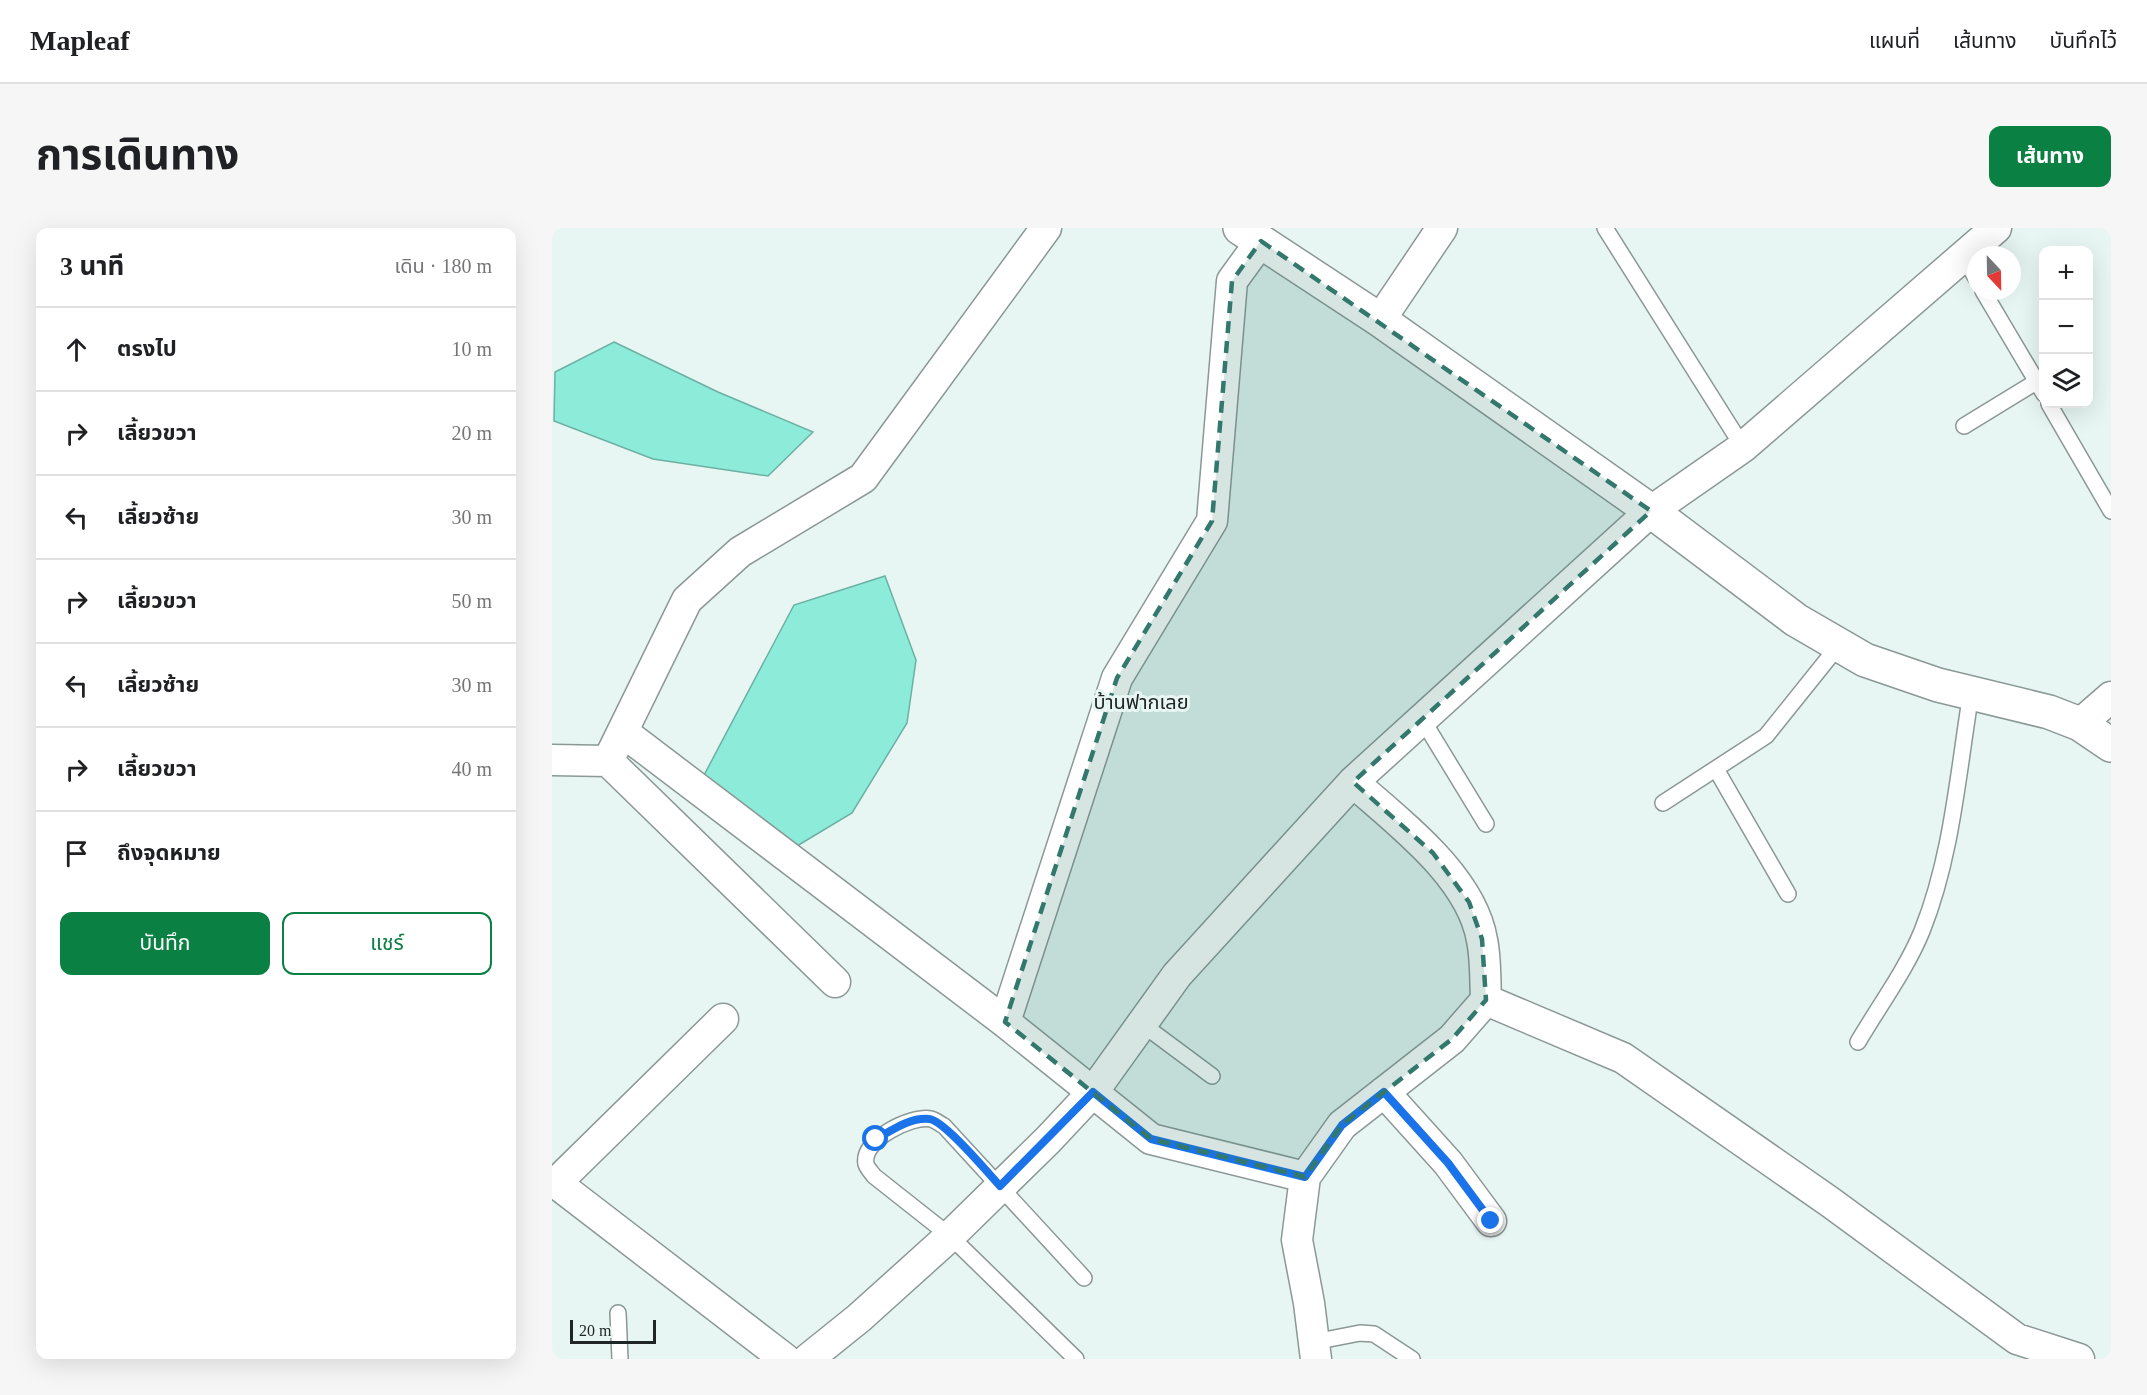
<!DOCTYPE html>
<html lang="th">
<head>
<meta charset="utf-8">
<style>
  body { margin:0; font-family:"Times New Roman","Noto Sans Thai",serif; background:#f6f6f6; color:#202124 }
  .controls { position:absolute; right:18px; top:18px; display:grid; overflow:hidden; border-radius:12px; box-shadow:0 6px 24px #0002 }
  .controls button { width:54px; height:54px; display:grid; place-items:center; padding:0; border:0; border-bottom:2px solid #e0e0e0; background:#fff; color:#202124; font:30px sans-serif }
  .compass { position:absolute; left:1415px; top:18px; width:54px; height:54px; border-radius:50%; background:#fff; box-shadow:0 6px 24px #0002; rotate:158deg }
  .scale { position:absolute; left:18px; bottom:15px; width:86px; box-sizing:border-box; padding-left:6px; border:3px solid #202625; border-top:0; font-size:16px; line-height:21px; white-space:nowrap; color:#202625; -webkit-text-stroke:4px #e7f6f3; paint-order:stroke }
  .stop { position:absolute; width:18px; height:18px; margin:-14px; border:4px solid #1a73e8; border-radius:50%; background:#fff }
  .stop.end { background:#1a73e8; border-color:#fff; box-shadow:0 2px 6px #0008 }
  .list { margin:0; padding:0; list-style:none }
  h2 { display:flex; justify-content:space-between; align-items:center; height:78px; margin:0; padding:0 24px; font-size:26px }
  h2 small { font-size:20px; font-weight:400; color:#757577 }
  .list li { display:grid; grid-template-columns:39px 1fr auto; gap:18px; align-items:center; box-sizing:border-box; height:84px; padding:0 24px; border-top:2px solid #e0e0e0 }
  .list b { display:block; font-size:22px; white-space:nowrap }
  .list em { font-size:20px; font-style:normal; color:#757577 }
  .actions { display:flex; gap:12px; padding:18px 24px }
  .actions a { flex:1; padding:14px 0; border:2px solid #0b8043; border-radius:12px; text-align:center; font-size:21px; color:#0b8043 }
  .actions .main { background:#0b8043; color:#fff }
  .icon { flex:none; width:33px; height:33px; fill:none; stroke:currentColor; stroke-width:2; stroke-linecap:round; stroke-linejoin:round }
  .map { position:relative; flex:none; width:1559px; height:1131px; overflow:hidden; border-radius:12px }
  header { display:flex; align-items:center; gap:36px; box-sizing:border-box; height:84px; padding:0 30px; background:#fff; border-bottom:2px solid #e0e0e0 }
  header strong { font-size:28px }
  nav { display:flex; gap:33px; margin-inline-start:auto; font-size:21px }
  .intro { display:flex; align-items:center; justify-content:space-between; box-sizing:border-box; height:144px; padding:0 36px }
  h1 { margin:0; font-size:42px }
  .button { padding:15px 27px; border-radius:12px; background:#0b8043; color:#fff; font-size:21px; font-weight:700 }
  main { display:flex; gap:36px; padding:0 36px }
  aside { flex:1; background:#fff; border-radius:12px; box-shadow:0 6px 24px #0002 }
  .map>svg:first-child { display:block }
  .water { fill:#8cebd9; stroke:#6cb0a3; stroke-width:1.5 }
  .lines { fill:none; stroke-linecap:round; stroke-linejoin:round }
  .lane-casing { stroke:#8b9895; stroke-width:18 }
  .street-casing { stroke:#8b9895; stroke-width:33 }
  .secondary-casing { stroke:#8b9895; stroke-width:36 }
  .lane { stroke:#fff; stroke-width:15 }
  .street { stroke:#fff; stroke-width:30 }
  .secondary { stroke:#fff; stroke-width:33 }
  .route { stroke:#1a73e8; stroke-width:8 }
  .marked { fill:#33786c; fill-opacity:0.2; stroke:#33786c; stroke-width:4.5; stroke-dasharray:12 8; stroke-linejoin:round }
  .labels { text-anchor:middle; stroke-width:6; stroke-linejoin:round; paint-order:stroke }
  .quarter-label { font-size:20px; fill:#202625; stroke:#e7f6f3 }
</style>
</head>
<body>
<header>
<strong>Mapleaf</strong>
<nav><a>แผนที่</a><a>เส้นทาง</a><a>บันทึกไว้</a></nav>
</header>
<div class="intro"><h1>การเดินทาง</h1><a class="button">เส้นทาง</a></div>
<main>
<aside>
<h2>3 นาที<small>เดิน · 180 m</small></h2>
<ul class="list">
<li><svg class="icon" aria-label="ahead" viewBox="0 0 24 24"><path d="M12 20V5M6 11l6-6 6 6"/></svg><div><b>ตรงไป</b></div><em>10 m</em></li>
<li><svg class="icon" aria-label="right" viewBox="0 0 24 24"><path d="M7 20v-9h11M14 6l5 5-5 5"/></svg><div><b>เลี้ยวขวา</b></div><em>20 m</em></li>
<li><svg class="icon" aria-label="left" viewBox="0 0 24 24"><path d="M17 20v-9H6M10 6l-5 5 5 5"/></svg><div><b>เลี้ยวซ้าย</b></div><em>30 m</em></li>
<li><svg class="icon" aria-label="right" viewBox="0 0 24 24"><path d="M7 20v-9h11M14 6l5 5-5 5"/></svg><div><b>เลี้ยวขวา</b></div><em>50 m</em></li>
<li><svg class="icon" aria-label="left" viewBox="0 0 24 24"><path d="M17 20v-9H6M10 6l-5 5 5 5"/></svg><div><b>เลี้ยวซ้าย</b></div><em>30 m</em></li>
<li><svg class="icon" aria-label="right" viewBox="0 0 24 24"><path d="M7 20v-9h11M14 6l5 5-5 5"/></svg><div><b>เลี้ยวขวา</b></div><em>40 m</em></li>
<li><svg class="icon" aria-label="arrive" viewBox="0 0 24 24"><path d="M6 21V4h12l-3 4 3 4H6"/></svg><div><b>ถึงจุดหมาย</b></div></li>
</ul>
<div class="actions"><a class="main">บันทึก</a><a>แชร์</a></div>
</aside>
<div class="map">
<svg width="1559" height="1131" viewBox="0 0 1559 1131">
  <rect width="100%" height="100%" fill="#e7f6f3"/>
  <path class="water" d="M62 114 166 164 261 204 216 248 101 231 2 193 3 144Z
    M333 348 364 432 355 495 300 585 245 618 151 549 242 377Z"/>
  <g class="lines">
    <defs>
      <path id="lane" d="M1053 0 1191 219
        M1411 28 1424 50
        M1431 63 1492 166
        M1497 176 1559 283
        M1412 198 1484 154
        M870 491 934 596
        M1164 541 1236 666
        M1111 575 1214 508 1287 417
        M590 796 660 848
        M1306 814C1327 778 1354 742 1370 703 1400 628 1406 545 1419 465
        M66 1085 68 1131
        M762 1114 808 1105 822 1106 860 1131
        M524 1131 398 1008 322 948C320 945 315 940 314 936 309 912 359 887 379 891 383 892 388 896 392 898L532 1050"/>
      <path id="street" d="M828 92 890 0
        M1528 496 1559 469
        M71 504 453 794 599 911 753 949
        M0 532 56 533 283 754
        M56 533 135 372 188 324 311 250 494 0
        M934 772 1071 830 1278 974 1465 1111 1527 1131
        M171 791 4 955 233 1131
        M453 794 565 450 660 293 680 53 709 13
        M832 864 896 935 939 993
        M256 1131 307 1090 398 1008 496 912 541 864 625 747 801 554 1099 283 1191 219 1444 0
        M764 1131 757 1075 745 1012 753 949 790 897 900 811 934 772C933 752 934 731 930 712 919 648 847 595 801 554"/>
      <path id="secondary" d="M688 0 828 92 1099 283 1244 392 1313 432 1386 457 1497 484 1528 496 1559 517"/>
    </defs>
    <use href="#lane" class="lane-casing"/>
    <use href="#street" class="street-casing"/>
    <use href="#secondary" class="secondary-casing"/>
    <use href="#lane" class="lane"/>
    <use href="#street" class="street"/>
    <use href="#secondary" class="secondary"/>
  </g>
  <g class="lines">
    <path class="route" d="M324 911C339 903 358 889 377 891 392 892 436 945 448 958L541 864 599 911 753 949 790 897 832 864 896 935 939 993"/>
  </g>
  <path class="marked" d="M709 13 1099 283 801 554 881 625 917 674 930 711 934 772 900 811 790 897 753 949 599 911 453 794 565 450 660 293 680 53Z"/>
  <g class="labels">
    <g class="quarter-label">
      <text x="589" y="481">บ้านฟากเลย</text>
    </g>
  </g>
</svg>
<div class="controls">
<button>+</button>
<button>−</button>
<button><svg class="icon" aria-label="layers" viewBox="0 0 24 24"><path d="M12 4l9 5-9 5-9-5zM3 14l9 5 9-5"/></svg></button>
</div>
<svg class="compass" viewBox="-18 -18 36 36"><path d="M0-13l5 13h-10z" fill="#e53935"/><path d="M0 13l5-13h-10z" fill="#757577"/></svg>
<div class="scale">20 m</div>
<div class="stop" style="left:324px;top:911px"></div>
<div class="stop end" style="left:939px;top:993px"></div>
</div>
</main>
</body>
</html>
